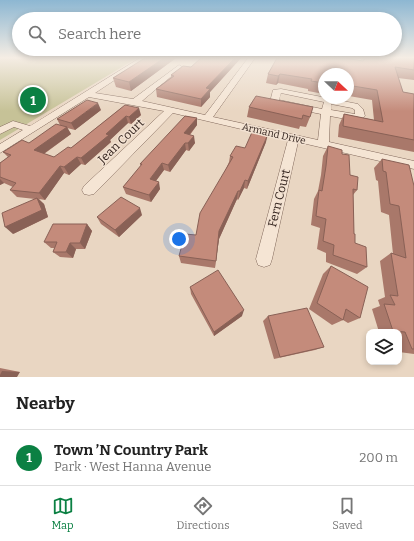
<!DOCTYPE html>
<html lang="en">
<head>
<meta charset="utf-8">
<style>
  body { margin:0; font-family:Bitter,serif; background:#f6f6f6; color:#222 }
  .controls { position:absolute; right:12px; bottom:12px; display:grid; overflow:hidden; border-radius:8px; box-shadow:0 2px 6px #0003 }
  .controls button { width:36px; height:36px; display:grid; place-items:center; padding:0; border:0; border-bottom:1px solid #e0e0e0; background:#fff; color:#222; font:20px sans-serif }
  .compass { position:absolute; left:318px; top:68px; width:36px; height:36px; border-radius:50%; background:#fff; box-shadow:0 2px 6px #0003; rotate:112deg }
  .you { position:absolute; left:179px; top:239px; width:14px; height:14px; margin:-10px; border:3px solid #fff; border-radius:50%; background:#1a73e8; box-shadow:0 0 0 6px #1a73e833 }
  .badge { display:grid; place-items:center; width:26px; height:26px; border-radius:50%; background:#0b8043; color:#fff; font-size:13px; font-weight:700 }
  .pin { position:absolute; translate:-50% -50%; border:2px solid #fff; box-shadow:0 1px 4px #0006 }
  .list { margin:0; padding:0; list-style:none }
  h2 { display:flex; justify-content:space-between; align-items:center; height:52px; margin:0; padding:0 16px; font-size:17px }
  h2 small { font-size:13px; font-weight:400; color:#767676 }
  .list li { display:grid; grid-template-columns:26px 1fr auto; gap:12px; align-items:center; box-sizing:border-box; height:56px; padding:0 16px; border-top:1px solid #e0e0e0 }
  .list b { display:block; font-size:15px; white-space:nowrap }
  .list p { margin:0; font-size:13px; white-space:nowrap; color:#767676 }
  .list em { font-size:13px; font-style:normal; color:#767676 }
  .icon { flex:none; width:22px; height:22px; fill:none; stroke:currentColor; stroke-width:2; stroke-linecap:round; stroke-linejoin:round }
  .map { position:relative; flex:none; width:414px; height:377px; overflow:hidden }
  .search { position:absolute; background:#fff; box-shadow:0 2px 6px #0003; left:12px; right:12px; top:12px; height:44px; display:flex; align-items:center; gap:10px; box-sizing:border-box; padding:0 14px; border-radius:22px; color:#767676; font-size:15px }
  .sheet { height:108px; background:#fff }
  nav { display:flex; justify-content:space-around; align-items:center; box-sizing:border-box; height:56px; border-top:1px solid #e0e0e0; background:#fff; font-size:11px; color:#767676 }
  nav a { display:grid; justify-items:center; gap:2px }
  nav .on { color:#0b8043 }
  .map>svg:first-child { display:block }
  .green { fill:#c6c297 }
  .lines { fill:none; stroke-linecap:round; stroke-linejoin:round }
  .minor-casing { stroke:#81685b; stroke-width:1 }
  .minor { fill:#f5e5d4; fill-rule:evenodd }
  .wall { fill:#a9786a }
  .shaded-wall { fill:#896156 }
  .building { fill:#c48b7b; stroke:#896156 }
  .labels { text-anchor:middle; stroke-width:3; stroke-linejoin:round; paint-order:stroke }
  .far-street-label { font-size:10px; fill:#33241e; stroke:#f2e1d1 }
  .street-label { font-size:12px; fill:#33241e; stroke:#f2e1d1 }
</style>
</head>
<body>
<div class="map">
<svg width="414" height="377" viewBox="0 0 414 377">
  <rect width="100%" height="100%" fill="#e9d6c2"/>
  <path class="green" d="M0 58 14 59 137 58 0 140V59H3Z"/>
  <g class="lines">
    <defs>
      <path id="minor" d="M140 58H148L95 93 133 99 179 65 181 66V68L142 101 205 115 248 58H255L213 117 318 140 321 114 271 104 270 102 273 90 281 89 358 104 363 109 365 116 363 118 351 120 330 116 329 142 414 161V169L298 142 272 259 270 265 264 267 258 265 256 259 288 140 173 113 94 194 89 195 84 194 82 190 84 186 164 111 89 97 0 153V144L23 130 14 127 0 134V127L13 121 30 126ZM281 93 324 102 322 109 279 100ZM331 104 352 108 355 110V114L331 110Z
        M348 58 361 59 362 66 359 68 345 65V63H356V61Z"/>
    </defs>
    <use href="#minor" class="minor-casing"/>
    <use href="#minor" class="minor"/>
  </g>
  <path class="wall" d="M145 58H176L131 91 116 87 113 78Z
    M201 58H241L210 92V97L201 107 157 97 156 89 171 77V75L191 67Z
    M277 58H352V59L363 61 362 58H414V80L398 78 403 92 414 94V152L338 137 339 125 344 114 374 120 372 100 349 96 348 98V74H324V94L308 91V89L278 83 276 85 266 83 268 74Z
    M256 96 310 117 306 127 300 126 299 129 247 117 249 107Z
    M125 105 141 115 131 124 128 123 110 140 111 142 85 165 81 164 69 175 64 173 45 200 39 199 44 204 48 217 13 234 35 199 17 197 10 190 13 187 4 183 0 185V163L8 157 3 152 29 143 60 125 57 119 101 110 75 130 67 128 71 134 44 154 54 157 71 148Z
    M197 118V125L190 135 195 143 189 151 186 150 170 172 164 170 156 181 160 189 151 202 126 194 123 187 141 166 140 164Z
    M266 142 247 189 244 188 238 200 237 199 219 239 215 268 181 263 179 256 196 235 229 162 230 156 245 148Z
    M328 146 342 154 350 175 357 190 353 195 354 234 355 243 367 267 357 274 326 262V253L317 249 320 228 311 225 314 199 318 191 321 175 323 156Z
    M382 159 414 186V354L399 352V332H379L372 309 380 306 378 300 385 297 380 261 391 253 393 254 389 215 381 212 378 181 376 180 374 168Z
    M142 215 119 237 101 224 97 217Z
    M87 224 92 231 85 249H76L73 258 60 257 53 252 54 248H51L44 242Z
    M331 266 360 318 348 323 343 320 332 325 309 309 323 274Z
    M190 287 242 316 214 336 191 294Z
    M268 316 324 347 315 350 274 359 263 321Z
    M0 368 20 372 0 377Z"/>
  <path class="shaded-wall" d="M164 58H176L131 91 129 82Z
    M235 58H241L210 92V97L201 107V99L206 88Z
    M280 74 278 83 276 85 278 76Z
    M98 103 101 110 75 130 71 123Z
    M139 108 141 115 131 124 129 117Z
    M126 116 128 123 110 140 111 142 85 165 81 158 106 134Z
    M197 118V125L185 140 184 133Z
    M67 127 71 134 39 157 34 150Z
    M268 134 266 142 247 189 248 181Z
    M194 136 195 143 189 151 188 143Z
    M185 143 186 150 170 172 168 165Z
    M77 157 81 164 69 175 64 167Z
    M162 163 164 170 152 186 150 179Z
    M60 166 64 173 45 200 39 193Z
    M0 179 4 183 0 185Z
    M245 180 244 188 238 200 240 191Z
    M159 182 160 189 151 202 149 195Z
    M238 191 237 199 219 239 215 268 219 231Z
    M37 198 44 204 48 217 13 234 5 227Z
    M140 208 142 215 119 237 115 230Z
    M87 224 92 231 85 249 80 243Z
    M70 243 76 249 73 258 66 252Z
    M244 310 242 316 214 336V332Z
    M2 371 20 372 17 377H0V375Z"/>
  <path class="building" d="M145 58H164L129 82 113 78Z
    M201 58H235L206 88 210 89 201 99 156 89 174 76 171 75 183 66 191 67Z
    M277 58H346L363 61 366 58H414V70L395 67 403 92 414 94V140L343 126 344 114 383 122 377 90 353 86V88L348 87V74H324V83L311 81 312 79 280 74 278 76 268 74Z
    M256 96 313 107 310 117 303 115 302 119 249 107Z
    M87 100 98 103 71 123 57 119Z
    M125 105 139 108 129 117 126 116 106 134 109 135 81 158 77 157 64 167 60 166 39 193 10 190 16 183 0 177V163L11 155 3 152 22 140 29 143 56 124 67 127 34 150 54 157 68 147 71 148Z
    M185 116 197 118 184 133 194 136 188 143H185L168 165 162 163 150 179 159 182 149 195 123 187 142 164H140Z
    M253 130 268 134 248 181 245 180 240 191H238L219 231 216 261 179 256 185 234 196 235 200 213 233 157 230 156 236 146 245 148Z
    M328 146 342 150V154L349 155 350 175 358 177 357 190 353 189 354 234H355V243L366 247 367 267 333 255 334 245 323 241 326 219 316 216 319 190 322 191 326 166Z
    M382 159 409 165 414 186V349H412L405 332 393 331 384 304 395 305 390 295 398 296 391 253 406 258 399 206 390 204 386 172 383 171Z
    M121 197 140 208 115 230 97 217Z
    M37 198 42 210 5 227 2 213Z
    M53 224H87L80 243H70L66 252H53L57 242H44Z
    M331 266 368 287 360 318 346 309 343 320 317 303Z
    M218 270 244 310 214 332 190 287Z
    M307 308 324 347 280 357 268 316Z"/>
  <linearGradient id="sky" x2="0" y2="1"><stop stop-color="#8db7d2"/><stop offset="0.52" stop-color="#f5ede4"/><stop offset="1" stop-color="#f5ede4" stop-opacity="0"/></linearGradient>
  <rect width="414" height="111" fill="url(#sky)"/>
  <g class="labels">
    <g class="far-street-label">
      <text transform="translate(274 133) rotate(13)" y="4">Armand Drive</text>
    </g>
    <g class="street-label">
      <text transform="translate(121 141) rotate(-44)" y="4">Jean Court</text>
      <text transform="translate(279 198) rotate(-76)" y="4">Fern Court</text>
    </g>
  </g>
</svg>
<div class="controls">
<button><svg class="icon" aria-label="layers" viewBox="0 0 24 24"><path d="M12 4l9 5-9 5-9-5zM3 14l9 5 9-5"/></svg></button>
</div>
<svg class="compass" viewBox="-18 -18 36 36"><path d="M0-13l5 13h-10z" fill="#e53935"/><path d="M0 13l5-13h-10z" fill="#767676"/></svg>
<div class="you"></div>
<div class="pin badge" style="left:33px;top:100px">1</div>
<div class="search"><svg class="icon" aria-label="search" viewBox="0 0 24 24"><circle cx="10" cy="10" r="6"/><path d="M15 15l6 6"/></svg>Search here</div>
</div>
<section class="sheet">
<h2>Nearby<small></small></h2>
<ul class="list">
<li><span class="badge">1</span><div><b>Town ’N Country Park</b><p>Park · West Hanna Avenue</p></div><em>200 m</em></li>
</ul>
</section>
<nav>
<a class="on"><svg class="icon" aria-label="map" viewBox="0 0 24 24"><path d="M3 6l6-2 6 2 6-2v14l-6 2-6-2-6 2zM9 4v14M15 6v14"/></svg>Map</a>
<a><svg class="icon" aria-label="directions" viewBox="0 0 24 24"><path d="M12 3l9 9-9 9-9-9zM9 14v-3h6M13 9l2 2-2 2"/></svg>Directions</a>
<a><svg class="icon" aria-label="saved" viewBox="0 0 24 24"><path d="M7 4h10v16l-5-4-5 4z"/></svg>Saved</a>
</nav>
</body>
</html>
